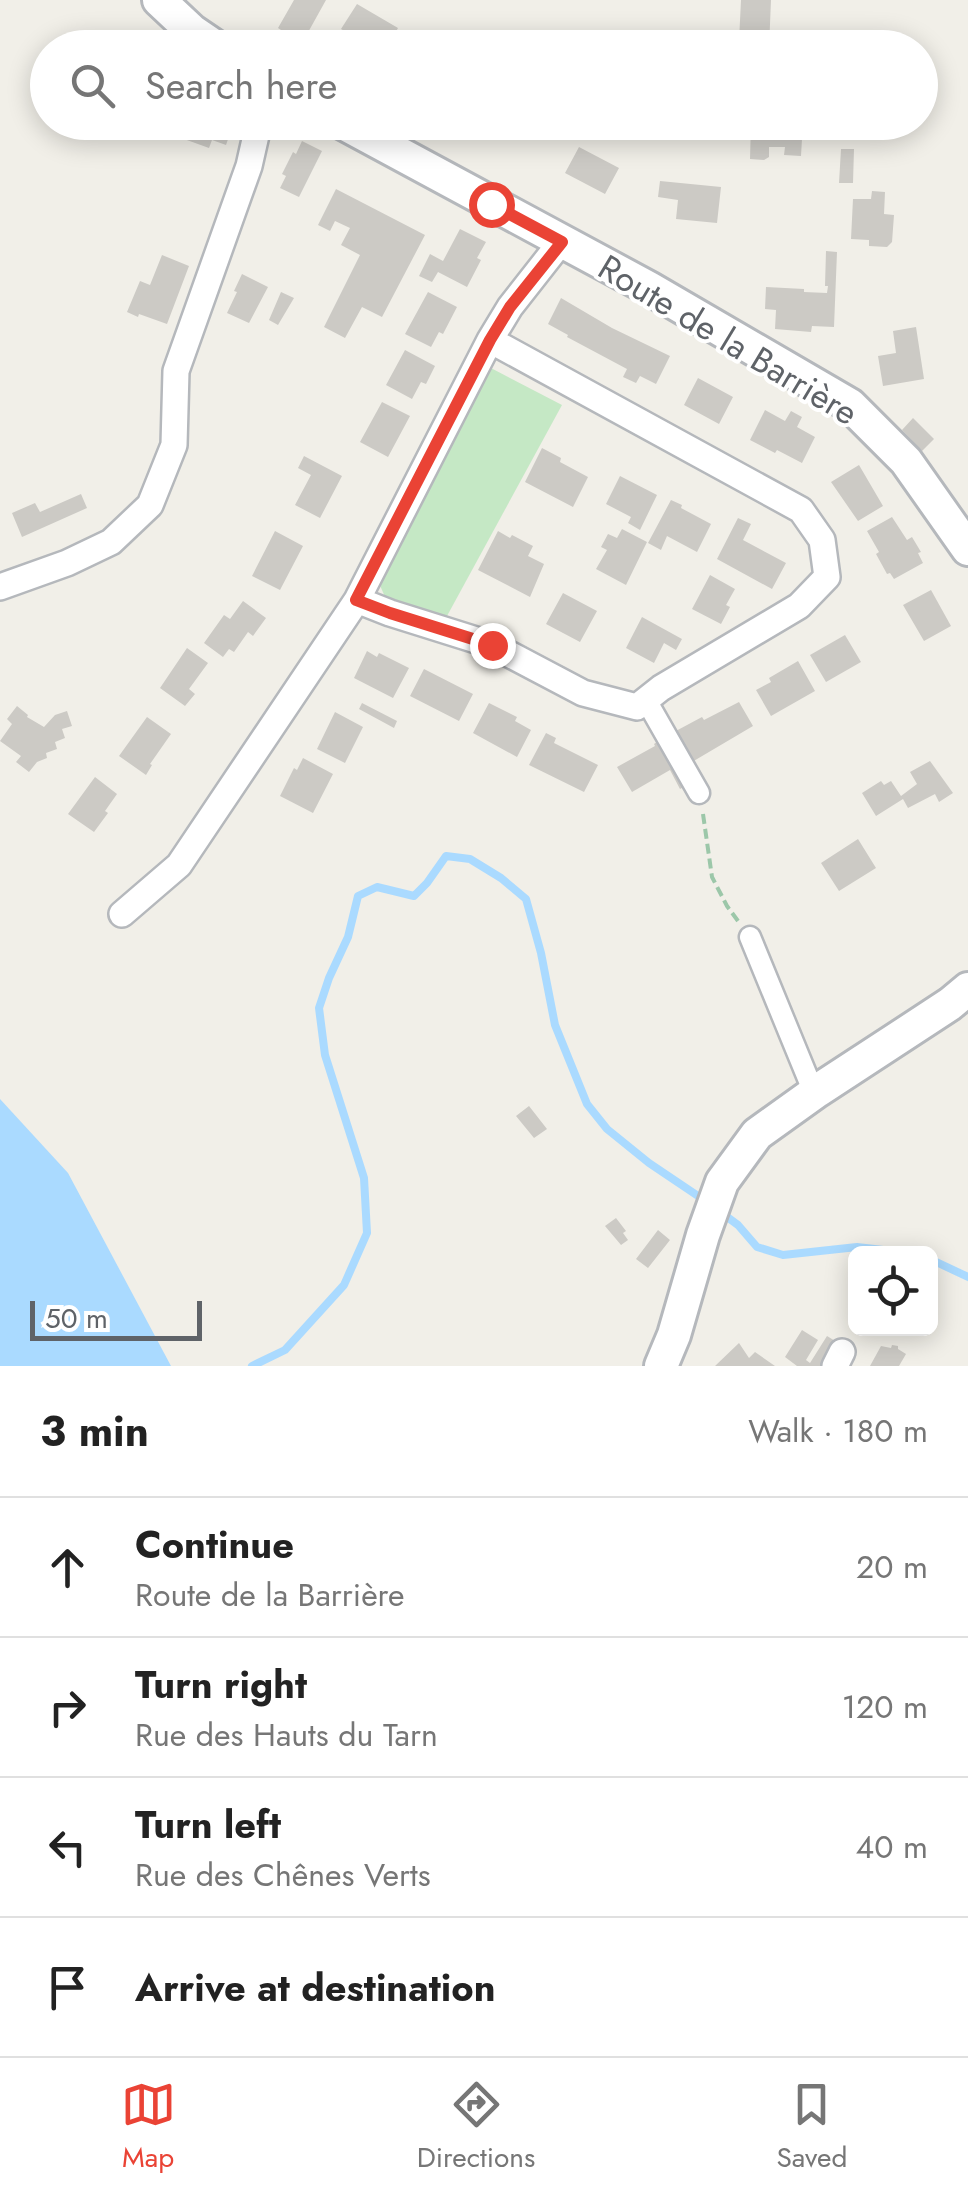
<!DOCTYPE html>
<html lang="en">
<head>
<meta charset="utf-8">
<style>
  body { margin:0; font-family:Jost,sans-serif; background:#f2f2f2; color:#222 }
  .controls { position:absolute; right:30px; bottom:30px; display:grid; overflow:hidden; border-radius:15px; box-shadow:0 5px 25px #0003 }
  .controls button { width:90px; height:90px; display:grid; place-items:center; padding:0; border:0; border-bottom:2px solid #e0e0e0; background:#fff; color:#222; font:50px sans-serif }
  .scale { position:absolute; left:30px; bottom:25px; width:172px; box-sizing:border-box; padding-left:10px; border:5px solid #5f6368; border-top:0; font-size:28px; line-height:35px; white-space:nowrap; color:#5f6368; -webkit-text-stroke:8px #fff; paint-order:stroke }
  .stop { position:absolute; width:30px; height:30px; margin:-22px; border:8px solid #ea4335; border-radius:50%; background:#fff }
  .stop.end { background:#ea4335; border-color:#fff; box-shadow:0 2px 10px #0008 }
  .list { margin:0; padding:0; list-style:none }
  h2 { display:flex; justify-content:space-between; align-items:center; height:130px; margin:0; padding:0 40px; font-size:42px }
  h2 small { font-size:32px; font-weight:400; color:#767676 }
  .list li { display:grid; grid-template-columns:65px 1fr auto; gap:30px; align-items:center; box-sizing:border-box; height:140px; padding:0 40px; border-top:2px solid #e0e0e0 }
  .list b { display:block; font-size:38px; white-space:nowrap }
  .list p { margin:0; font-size:32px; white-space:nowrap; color:#767676 }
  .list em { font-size:32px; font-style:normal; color:#767676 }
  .icon { flex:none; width:55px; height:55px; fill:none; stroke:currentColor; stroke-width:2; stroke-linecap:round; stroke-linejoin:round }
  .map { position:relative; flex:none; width:968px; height:1366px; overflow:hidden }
  .search { position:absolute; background:#fff; box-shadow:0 5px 25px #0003; left:30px; right:30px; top:30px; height:110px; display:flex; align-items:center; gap:25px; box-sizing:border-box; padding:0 35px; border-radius:55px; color:#767676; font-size:38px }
  .sheet { height:690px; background:#fff }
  nav { display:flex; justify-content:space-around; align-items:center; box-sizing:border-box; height:140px; border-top:2px solid #e0e0e0; background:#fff; font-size:28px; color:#767676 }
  nav a { display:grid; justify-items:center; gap:5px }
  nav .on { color:#ea4335 }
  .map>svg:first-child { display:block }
  .green { fill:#c5e8c5 }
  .water { fill:#aadaff }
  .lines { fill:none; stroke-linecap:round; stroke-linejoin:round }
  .stream { stroke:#aadaff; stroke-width:8 }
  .building { fill:#cccac5 }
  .pedestrian-casing { stroke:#b5b8bc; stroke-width:25 }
  .minor-casing { stroke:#b5b8bc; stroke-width:30 }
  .tertiary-casing { stroke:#b5b8bc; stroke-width:38 }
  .path { stroke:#9cc7a9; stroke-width:4; stroke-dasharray:10 5; stroke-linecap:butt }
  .pedestrian { stroke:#fff; stroke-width:20 }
  .minor { stroke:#fff; stroke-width:25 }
  .tertiary { stroke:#fff; stroke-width:32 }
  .route { stroke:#ea4335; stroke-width:12 }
  .labels { text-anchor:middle; stroke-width:8; stroke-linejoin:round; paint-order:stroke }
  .street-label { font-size:35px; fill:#5f6368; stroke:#fff }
</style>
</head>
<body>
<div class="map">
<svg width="968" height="1366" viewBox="0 0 968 1366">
  <rect width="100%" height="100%" fill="#f1efe8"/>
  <path class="green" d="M489 367 562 405 447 616 388 604 376 576Z"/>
  <path class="water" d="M0 1099 68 1173 171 1366H0Z"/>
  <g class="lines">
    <path class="stream" d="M719 1211 738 1225 757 1247 783 1255 857 1247 918 1254
      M930 1259 968 1277
      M252 1366 285 1350 344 1285 367 1233 364 1178 325 1055 319 1008 329 978 348 937 358 896 377 887 414 896 427 883 446 856 470 859 501 878 526 899 541 953 555 1025 587 1104 607 1129 649 1163 704 1200"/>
  </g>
  <path class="building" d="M294 0H326L306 36 294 30 290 36 278 28Z
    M741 0H771L769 48H754L755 42 739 41Z
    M357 4 398 28 387 48H372L341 29Z
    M190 122H234L226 145 212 140 209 148 184 139Z
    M751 122H786L785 138 802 139 801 156 784 155 785 147H769V157L764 160 750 159Z
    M302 141 322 151 299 197 280 188 286 176 282 174 293 152 296 154Z
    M579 147 619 168 605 194 565 173Z
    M841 149H854L853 183H839Z
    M660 181 721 187 717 223 676 219 678 200 658 197Z
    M336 189 425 235 382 317 362 307 345 338 324 327 360 255 341 245 350 228 335 221 330 231 318 225Z
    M872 191 885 192 884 214 894 215 892 242 887 247 869 246V240L851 239 853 199H871Z
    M460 229 486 242 477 258 481 260 467 287 438 272 432 282 419 276 430 254 443 261Z
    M826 251 837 252 834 327 812 326 811 332 775 329 776 310 765 309 766 287 804 289V292L827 293 828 286H825Z
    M162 255 189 266 167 324 139 314 138 317 127 312 140 281 150 285Z
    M242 274 268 287 249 323 227 313 237 292 234 291Z
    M281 292 294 298 278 325 269 320Z
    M428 292 457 307 443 334 439 332 431 347 405 334Z
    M561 298 612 328 670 356 656 384 640 376 636 383 623 377 627 369 567 337 568 335 548 324Z
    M916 327 924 379 883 386 878 356 896 353 893 331Z
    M405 350 435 366 426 384 421 382 412 399 386 385Z
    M698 378 733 397 719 424 684 405Z
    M382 402 410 416 388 457 360 442Z
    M765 410 785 421 791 411 802 417 797 427 815 437 802 463 777 450 775 453 750 440Z
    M913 418 934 439 922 451 902 430Z
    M542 448 561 458 560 462 588 477 573 507 525 482Z
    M304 456 342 476 320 518 295 505 311 475 298 468Z
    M859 465 883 506 858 521 831 482Z
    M620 476 657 495 640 530 628 523 631 517 606 504Z
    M81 494 87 508 22 537 12 513 35 503 40 512Z
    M671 500 682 505 681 508 711 524 697 552 667 536 661 550 648 543Z
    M892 517 907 540 912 537 921 552 918 553 923 563 894 579 890 573 887 574 876 554 879 552 867 531Z
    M738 518 751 524 743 540 786 563 772 589 717 559Z
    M622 529 647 542 626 585 596 569 607 550 601 547 608 534 617 538Z
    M275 531 303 546 280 590 252 576Z
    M498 531 510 538 512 535 533 546 528 556 544 564 530 597 478 570Z
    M710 575 735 589 726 605 730 607 721 624 692 609Z
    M931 590 951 626 924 641 903 605Z
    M563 593 597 611 580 642 546 624Z
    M243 601 266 618 253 636 248 632 234 652 229 649 223 657 204 643 224 615 230 619Z
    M642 617 682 639 676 650 664 643 654 663 626 648Z
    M845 635 861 662 826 682 810 655Z
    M187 648 208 663 189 689 195 694 185 706 160 688Z
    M367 651 377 657 379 653 409 668 393 698 354 678Z
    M798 661 815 691 771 716 756 690 771 682 769 678Z
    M424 669 473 694 459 721 410 696Z
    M739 702 753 726 692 762 674 732 702 717 704 720Z
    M362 703 397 721 394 728 359 709Z
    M489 703 517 717 515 721 531 730 517 757 473 733Z
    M17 706 28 715 27 717 44 727 55 715 67 711 72 726 62 729 65 738 55 742 57 749 46 753 47 758 37 762 29 772 16 762 21 756 0 741 12 724 7 719Z
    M335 712 363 727 345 763 317 749Z
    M147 717 171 734 150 764 152 765 146 775 119 756Z
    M546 733 556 738 554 743 598 765 584 792 529 765Z
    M664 737 691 783 680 789 670 770 632 792 617 767 655 746 654 744Z
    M303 758 333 774 313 813 280 796 294 768 297 770Z
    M930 761 953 793 939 802 935 794 908 808 903 799 876 816 862 793 881 781 884 785 891 781 901 796 917 784 910 772Z
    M95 777 117 794 105 811 108 813 94 832 68 814Z
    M858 839 876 868 839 891 821 863Z
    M529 1106 547 1129 534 1138 516 1116Z
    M616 1218 626 1231 623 1233 628 1240 621 1245 605 1226Z
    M658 1230 670 1240 648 1268 636 1259Z
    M802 1330 818 1340 806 1360 810 1363 827 1336 840 1344 827 1366H797L785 1357Z
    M739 1343 749 1358 755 1352 775 1366H715Z
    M892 1345 898 1346V1349L906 1354 899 1366H870L881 1346 891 1348Z"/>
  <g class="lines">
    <defs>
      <path id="pedestrian" d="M646 700 699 793
        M750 937 814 1093"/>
      <path id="minor" d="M0 587 67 563 111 542 150 505 174 445 176 371 249 166 259 122
        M357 600 390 613 492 645 583 693 637 707 661 688 799 606 827 577 822 540 801 510 490 340
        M122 914 179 865 357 600 490 340 510 307 561 242
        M835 1366 842 1352"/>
      <path id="tertiary" d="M159 0 192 31 217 48
        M341 122 649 288 850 405 906 461 968 549
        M661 1366 674 1335 703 1235 722 1182 757 1134 817 1091 950 1004 968 989"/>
    </defs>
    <use href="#pedestrian" class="pedestrian-casing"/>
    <use href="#minor" class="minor-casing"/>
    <use href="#tertiary" class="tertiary-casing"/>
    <path class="path" d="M703 814 712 877 727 906 738 921"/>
    <use href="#pedestrian" class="pedestrian"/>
    <use href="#minor" class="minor"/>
    <use href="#tertiary" class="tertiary"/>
  </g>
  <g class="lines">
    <path class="route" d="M491 204 562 242 510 307 490 340 356 600 390 613 492 645"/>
  </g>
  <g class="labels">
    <g class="street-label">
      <text transform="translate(728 340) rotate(31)" y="12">Route de la Barrière</text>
    </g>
  </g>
</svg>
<div class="controls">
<button><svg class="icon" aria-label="locate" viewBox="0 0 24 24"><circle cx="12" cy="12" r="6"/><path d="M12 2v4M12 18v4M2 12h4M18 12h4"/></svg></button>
</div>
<div class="scale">50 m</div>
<div class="stop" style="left:491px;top:204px"></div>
<div class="stop end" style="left:492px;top:645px"></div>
<div class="search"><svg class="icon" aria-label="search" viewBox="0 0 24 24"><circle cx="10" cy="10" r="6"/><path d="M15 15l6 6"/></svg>Search here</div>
</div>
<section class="sheet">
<h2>3 min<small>Walk · 180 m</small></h2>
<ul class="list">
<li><svg class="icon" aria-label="ahead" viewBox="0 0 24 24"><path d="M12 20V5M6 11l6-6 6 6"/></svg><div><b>Continue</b><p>Route de la Barrière</p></div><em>20 m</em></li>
<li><svg class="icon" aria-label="right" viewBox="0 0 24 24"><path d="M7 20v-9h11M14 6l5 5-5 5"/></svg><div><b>Turn right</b><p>Rue des Hauts du Tarn</p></div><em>120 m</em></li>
<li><svg class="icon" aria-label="left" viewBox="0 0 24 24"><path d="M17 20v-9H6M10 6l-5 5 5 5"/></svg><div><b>Turn left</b><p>Rue des Chênes Verts</p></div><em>40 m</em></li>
<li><svg class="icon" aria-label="arrive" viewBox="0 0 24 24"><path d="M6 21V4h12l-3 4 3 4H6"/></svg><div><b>Arrive at destination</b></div></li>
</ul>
</section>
<nav>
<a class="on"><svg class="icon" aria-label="map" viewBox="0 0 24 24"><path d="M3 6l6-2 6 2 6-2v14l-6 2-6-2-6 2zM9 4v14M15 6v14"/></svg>Map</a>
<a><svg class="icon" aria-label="directions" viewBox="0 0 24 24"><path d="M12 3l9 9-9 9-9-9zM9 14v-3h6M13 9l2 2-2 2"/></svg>Directions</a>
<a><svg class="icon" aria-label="saved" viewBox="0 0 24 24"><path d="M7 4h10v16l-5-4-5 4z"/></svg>Saved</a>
</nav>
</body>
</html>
